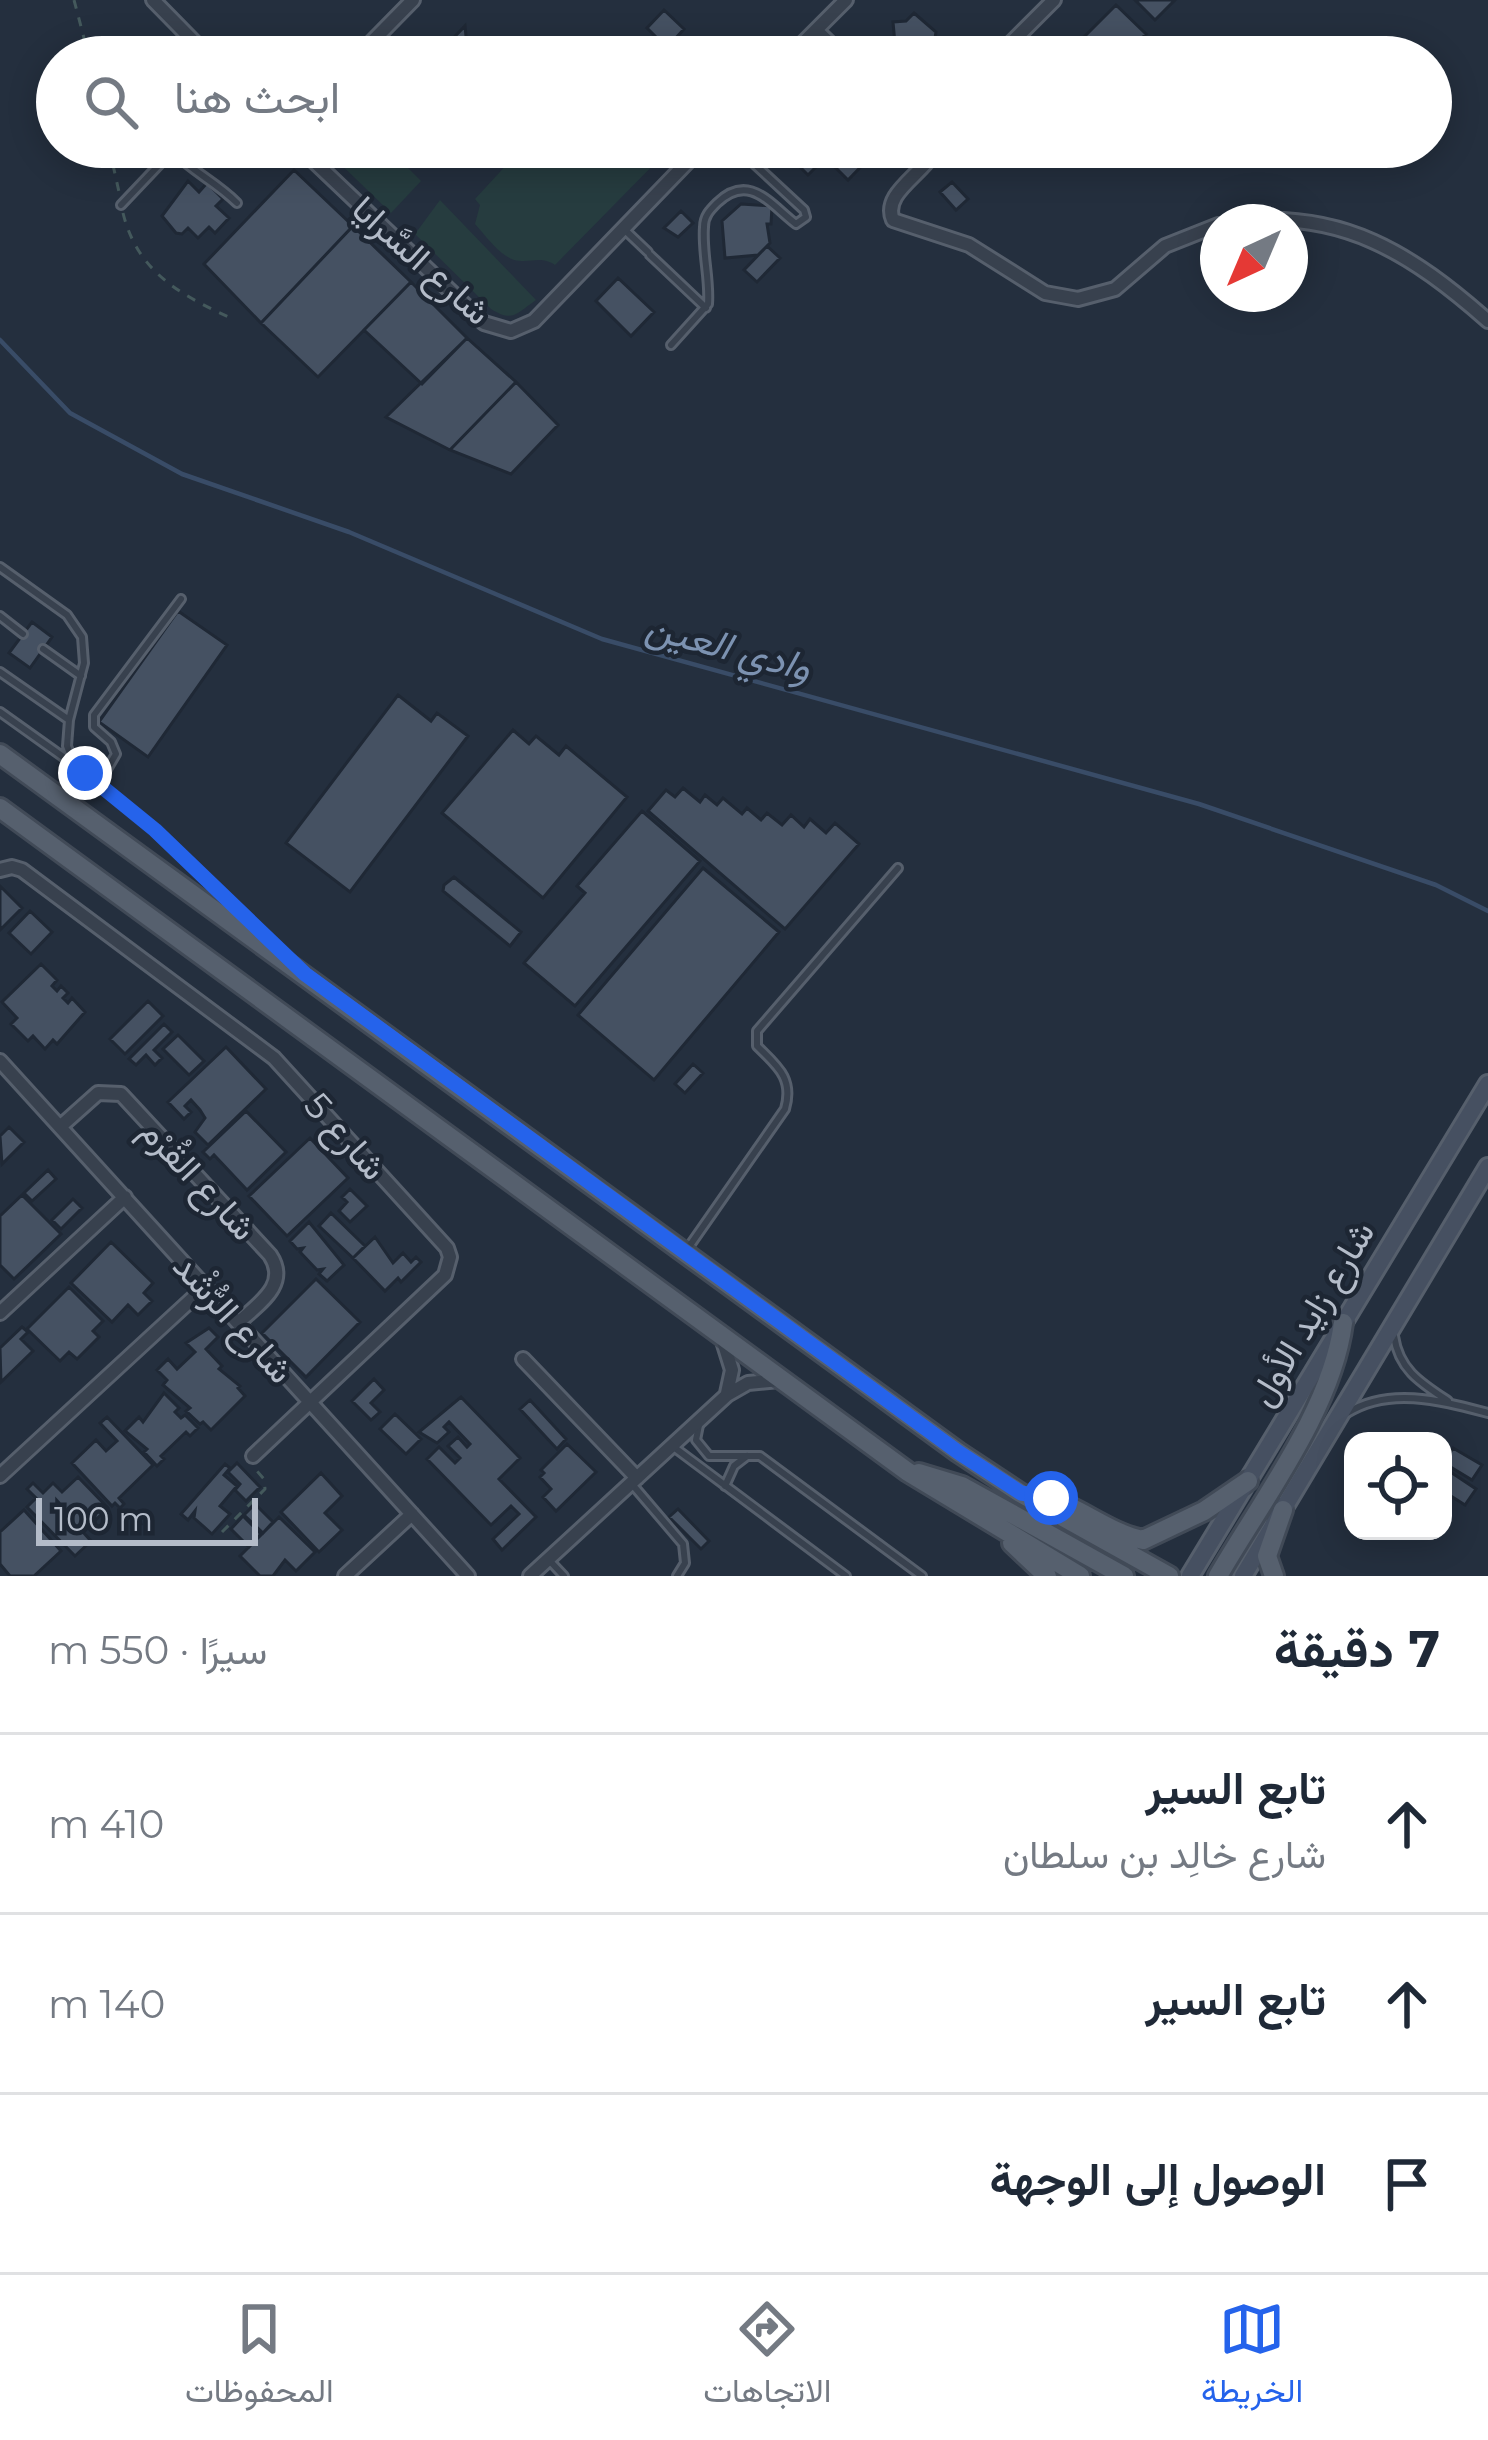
<!DOCTYPE html>
<html lang="ar">
<head>
<meta charset="utf-8">
<style>
  body { margin:0; font-family:Montserrat,Vazirmatn,sans-serif; background:#f2f2f3; color:#1f2937; direction:rtl }
  .controls { position:absolute; right:36px; bottom:36px; display:grid; overflow:hidden; border-radius:24px; box-shadow:0 6px 30px #0003 }
  .controls button { width:108px; height:108px; display:grid; place-items:center; padding:0; border:0; border-bottom:3px solid #e0e1e3; background:#fff; color:#1f2937; font:60px sans-serif }
  .compass { position:absolute; left:1200px; top:204px; width:108px; height:108px; border-radius:50%; background:#fff; box-shadow:0 6px 30px #0003; rotate:224deg }
  .scale { position:absolute; left:36px; bottom:30px; width:222px; box-sizing:border-box; padding-left:12px; border:6px solid #b4bcc9; border-top:0; font-size:33px; line-height:42px; white-space:nowrap; color:#b4bcc9; -webkit-text-stroke:9px #1d2633; paint-order:stroke }
  .stop { position:absolute; width:36px; height:36px; margin:-27px; border:9px solid #2563eb; border-radius:50%; background:#fff }
  .stop.end { background:#2563eb; border-color:#fff; box-shadow:0 3px 12px #0008 }
  .list { margin:0; padding:0; list-style:none }
  h2 { display:flex; justify-content:space-between; align-items:center; height:156px; margin:0; padding:0 48px; font-size:51px }
  h2 small { font-size:39px; font-weight:400; color:#747a83 }
  .list li { display:grid; grid-template-columns:78px 1fr auto; gap:36px; align-items:center; box-sizing:border-box; height:180px; padding:0 48px; border-top:3px solid #e0e1e3 }
  .list b { display:block; font-size:45px; white-space:nowrap }
  .list p { margin:0; font-size:39px; white-space:nowrap; color:#747a83 }
  .list em { font-size:39px; font-style:normal; color:#747a83 }
  .icon { flex:none; width:66px; height:66px; fill:none; stroke:currentColor; stroke-width:2; stroke-linecap:round; stroke-linejoin:round }
  .map { position:relative; flex:none; width:1488px; height:1576px; overflow:hidden; direction:ltr }
  .search { position:absolute; background:#fff; box-shadow:0 6px 30px #0003; left:36px; right:36px; top:36px; height:132px; display:flex; align-items:center; gap:30px; box-sizing:border-box; padding:0 42px; border-radius:66px; color:#747a83; font-size:45px }
  .sheet { height:696px; background:#fff }
  nav { display:flex; justify-content:space-around; align-items:center; box-sizing:border-box; height:168px; border-top:3px solid #e0e1e3; background:#fff; font-size:33px; color:#747a83 }
  nav a { display:grid; justify-items:center; gap:6px }
  nav .on { color:#2563eb }
  .map>svg:first-child { display:block }
  .green { fill:#263c3f }
  .lines { fill:none; stroke-linecap:round; stroke-linejoin:round }
  .stream { stroke:#394c67; stroke-width:4.5 }
  .building { fill:#455162; stroke:#1f2835; stroke-width:3 }
  .service-casing { stroke:#565f6c; stroke-width:12 }
  .minor-casing { stroke:#565f6c; stroke-width:18 }
  .secondary-casing { stroke:#565f6c; stroke-width:22 }
  .primary-casing { stroke:#414a57; stroke-width:24 }
  .path { stroke:#44595c; stroke-width:3; stroke-dasharray:9 9; stroke-linecap:butt }
  .service { stroke:#38414e; stroke-width:6 }
  .minor { stroke:#38414e; stroke-width:12 }
  .secondary { stroke:#465061; stroke-width:16 }
  .primary { stroke:#56606e; stroke-width:18 }
  .route { stroke:#2563eb; stroke-width:15 }
  .labels { text-anchor:middle; stroke-width:9; stroke-linejoin:round; paint-order:stroke }
  .street-label { font-size:36px; fill:#b4bcc9; stroke:#1d2633 }
  .water-label { font-size:39px; font-style:italic; fill:#7c92b1; stroke:#1d2633 }
</style>
</head>
<body>
<div class="map">
<svg width="1488" height="1576" viewBox="0 0 1488 1576">
  <rect width="100%" height="100%" fill="#242f3e"/>
  <path class="green" d="M323 147H387L421 181 391 213Z
    M523 147H665L668 150 555 265C540 255 530 264 514 260 499 255 486 236 475 224L480 205 475 199Z
    M440 200 536 300C517 313 513 323 491 309L415 234Z"/>
  <g class="lines">
    <path class="stream" d="M0 340 70 413 182 474 349 532 602 639 1199 804 1436 885 1488 911"/>
  </g>
  <path class="building" d="M1135 0H1175L1155 20Z
    M1116 5 1146 34 1123 57H1082L1073 48Z
    M664 10 684 29 675 39 694 57H641L658 39 647 28Z
    M914 13 936 32 932 57H909L908 44H895L893 22 906 21Z
    M465 26 468 57H435Z
    M780 147H801L818 165 808 175Z
    M826 147H878L879 148 848 180 828 160Z
    M294 170 353 226 261 323 204 264Z
    M188 181 199 192 207 183 223 199 216 206 229 218 215 233 209 227 198 238 188 228 182 234 176 233 162 216Z
    M952 182 968 199 956 210 940 192Z
    M741 204 772 206 771 224H767L770 243 758 255 725 258 722 221Z
    M681 211 693 223 678 237 664 228Z
    M353 226 411 282 318 377 261 323Z
    M767 246 780 258 757 282 744 270Z
    M618 278 654 312 631 336 596 301Z
    M411 282 467 338 422 384 364 330Z
    M467 338 516 382 450 450 386 417Z
    M516 382 558 425 511 474 450 450Z
    M178 611 227 645 148 757 99 722Z
    M32 622 52 637 30 668 9 653Z
    M398 695 431 721 437 713 468 736 350 892 286 843Z
    M513 730 529 744 536 736 559 755 566 746 627 797 543 898 442 813Z
    M683 788 700 802 705 795 717 805 723 798 742 814 747 808 761 820 767 813 782 825 791 815 804 827 810 819 826 833 835 823 859 844 785 929 648 811 666 790 675 797Z
    M642 811 700 861 575 1006 524 963 585 893 577 886Z
    M703 868 779 932 654 1080 578 1015Z
    M454 877 521 932 510 946 443 891 444 885Z
    M0 886 22 908 0 930Z
    M30 911 52 932 31 954 9 933Z
    M41 964 57 980 52 986 57 991 61 986 68 993 63 998 68 1003 72 998 85 1012 57 1044 53 1040 45 1049 33 1036 28 1041 11 1024 17 1018 2 1002Z
    M148 1001 163 1016 125 1054 110 1039Z
    M164 1024 172 1032 154 1050 162 1058 155 1065 146 1055 136 1065 129 1059Z
    M178 1035 204 1061 189 1075 163 1049Z
    M226 1047 266 1089 208 1145 195 1132 205 1118 200 1110 191 1100 185 1106 191 1112 184 1119 168 1102Z
    M693 1064 703 1073 685 1093 675 1084Z
    M246 1111 286 1152 247 1190 214 1155 210 1159 203 1152Z
    M9 1127 24 1142 2 1164 0 1136Z
    M310 1138 348 1178 287 1236 249 1196Z
    M48 1170 56 1179 32 1201 24 1193Z
    M350 1189 367 1206 350 1222 339 1211 347 1202 342 1197Z
    M22 1195 61 1234 14 1279 0 1265V1216Z
    M73 1199 82 1208 61 1229 52 1220Z
    M331 1213 365 1246 353 1258 319 1226Z
    M309 1222 344 1265 327 1281 319 1274 323 1269 317 1270 300 1252 303 1248 297 1249 290 1241Z
    M375 1237 393 1263 403 1253 411 1262 416 1257 421 1262 401 1282 398 1278 385 1291 353 1258Z
    M111 1242 153 1283 144 1293 152 1301 138 1315 128 1305 112 1322 71 1283Z
    M316 1279 360 1322 306 1377 262 1333Z
    M69 1287 103 1321 93 1331 99 1337 77 1359 69 1352 60 1361 27 1329Z
    M22 1327 28 1332 21 1339 33 1351 1 1382 0 1348Z
    M209 1328 218 1337 206 1349 222 1366 219 1369 240 1386 238 1388 245 1396 211 1430 203 1422 200 1424 186 1411 190 1408 163 1385 167 1380 157 1370 168 1359 177 1369 195 1352 186 1343Z
    M374 1379 384 1390 371 1403 380 1412 371 1420 352 1401Z
    M164 1393 179 1408 175 1412 181 1418 185 1415 198 1428 190 1436 186 1432 161 1456 164 1459 157 1466 144 1452 147 1449 125 1431 139 1417 143 1422Z
    M461 1397 520 1458 499 1479 536 1517 502 1550 493 1539 519 1514 511 1506 491 1525 427 1459 439 1447 455 1463 460 1458 448 1446 458 1437 467 1447 470 1444 449 1422 444 1427 449 1432 437 1443 419 1432Z
    M530 1400 566 1439 557 1449 520 1409Z
    M395 1414 421 1439 406 1454 380 1429Z
    M107 1417 153 1465 119 1498 124 1504 120 1508 115 1503 112 1506 72 1463 96 1440 106 1451 117 1441 100 1423Z
    M567 1444 596 1472 556 1511 543 1497 551 1489 540 1477 544 1473 541 1470Z
    M1453 1448 1482 1465 1472 1480 1444 1463Z
    M237 1463 260 1487 246 1501 235 1490 240 1484 228 1472Z
    M225 1464 230 1468 224 1475 237 1486 220 1506 230 1514 212 1534 194 1518 195 1511 188 1520 181 1514Z
    M1443 1467 1476 1489 1465 1505 1443 1491Z
    M321 1473 342 1496 325 1513 342 1530 319 1552 281 1512Z
    M78 1477 108 1508 83 1532 91 1541 75 1556 27 1507 36 1498 27 1489 33 1483 43 1493 53 1483 62 1492Z
    M255 1504 273 1522 263 1533 244 1515Z
    M678 1509 709 1541 701 1549 669 1517Z
    M24 1510 61 1551 34 1576H10L0 1564V1532Z
    M243 1516 261 1534 249 1547 231 1529Z
    M279 1517 315 1552 296 1571 285 1560 273 1576H260L240 1556Z"/>
  <g class="lines">
    <defs>
      <path id="service" d="M172 151C193 172 216 182 237 203
        M121 205 176 147
        M626 231 648 252
        M650 255 706 308
        M671 345 708 304C710 279 702 253 704 227 704 216 710 210 717 203 749 172 770 204 796 224L806 217 804 210 749 159V147
        M0 567 67 615 82 637 84 663 69 720 67 746 75 766 155 830 268 939
        M0 616 23 634
        M43 649 81 676
        M0 672 69 720
        M0 712 73 764
        M99 783 116 754 111 742 94 727V715L181 599
        M686 1251 785 1109C794 1078 777 1066 757 1046V1031L898 868
        M1394 1336C1399 1370 1421 1383 1448 1401
        M1347 1413C1390 1386 1442 1401 1488 1413
        M699 1425 696 1440 709 1456H760L922 1576
        M675 1448 846 1576
        M631 1483 683 1544 685 1563 677 1576
        M725 1486 734 1466 747 1456
        M548 1559 564 1576"/>
      <path id="minor" d="M153 0 209 57
        M816 30 844 57
        M357 57 413 0
        M789 57 846 0
        M997 57 1054 0
        M299 147 484 323 511 331 534 321 702 147
        M936 147C927 173 881 192 893 220L969 245 1045 293 1078 299 1115 289 1165 246 1218 225
        M1236 222C1342 209 1412 254 1488 321
        M0 870 12 867 22 870 274 1058 447 1248 450 1257 445 1275 253 1456
        M0 1061 468 1576
        M61 1126 98 1093 121 1094 270 1255C290 1285 258 1304 238 1323
        M0 1313 125 1197
        M722 1338 732 1370 727 1393
        M523 1359 637 1478
        M0 1476 205 1287
        M345 1576 412 1514
        M530 1576 727 1395 748 1383 779 1380"/>
      <path id="secondary" d="M1190 1576 1488 1084
        M1243 1576 1488 1167"/>
      <path id="primary" d="M0 754 958 1452 1020 1493 1169 1576
        M0 808 908 1472 1080 1576
        M919 1473 962 1486 1124 1576
        M1039 1496C1077 1504 1107 1533 1143 1540L1204 1511 1248 1481
        M1012 1543 1047 1576
        M1218 1576C1262 1500 1332 1409 1343 1323
        M1274 1576 1267 1556 1283 1510"/>
    </defs>
    <use href="#service" class="service-casing"/>
    <use href="#minor" class="minor-casing"/>
    <use href="#secondary" class="secondary-casing"/>
    <use href="#primary" class="primary-casing"/>
    <path class="path" d="M74 0 89 57
      M109 147 119 192
      M123 213C138 274 183 296 235 320
      M222 1532 265 1489 264 1479 257 1471"/>
    <use href="#service" class="service"/>
    <use href="#minor" class="minor"/>
    <use href="#secondary" class="secondary"/>
    <use href="#primary" class="primary"/>
  </g>
  <g class="lines">
    <path class="route" d="M85 773 155 830 305 974 958 1452 1021 1493 1051 1498"/>
  </g>
  <g class="labels">
    <g class="street-label">
      <text transform="translate(422 260) rotate(42)" y="13">شارع السَّرايا</text>
      <text transform="translate(346 1136) rotate(48)" y="13">شارع 5</text>
      <text transform="translate(199 1179) rotate(47)" y="13">شارع القُرْم</text>
      <text transform="translate(1311 1313) rotate(-59)" y="13">شارع زايد الأول</text>
      <text transform="translate(234 1318) rotate(48)" y="13">شارع الرُّشْد</text>
    </g>
    <g class="water-label">
      <text transform="translate(729 646) rotate(15)" y="14">وادي العين</text>
    </g>
  </g>
</svg>
<div class="controls">
<button><svg class="icon" aria-label="locate" viewBox="0 0 24 24"><circle cx="12" cy="12" r="6"/><path d="M12 2v4M12 18v4M2 12h4M18 12h4"/></svg></button>
</div>
<svg class="compass" viewBox="-18 -18 36 36"><path d="M0-13l5 13h-10z" fill="#e53935"/><path d="M0 13l5-13h-10z" fill="#747a83"/></svg>
<div class="scale">100 m</div>
<div class="stop" style="left:1051px;top:1498px"></div>
<div class="stop end" style="left:85px;top:773px"></div>
<div class="search"><svg class="icon" aria-label="search" viewBox="0 0 24 24"><circle cx="10" cy="10" r="6"/><path d="M15 15l6 6"/></svg>ابحث هنا</div>
</div>
<section class="sheet">
<h2>7 دقيقة<small>سيرًا · 550 m</small></h2>
<ul class="list">
<li><svg class="icon" aria-label="ahead" viewBox="0 0 24 24"><path d="M12 20V5M6 11l6-6 6 6"/></svg><div><b>تابع السير</b><p>شارع خالِد بن سلطان</p></div><em>410 m</em></li>
<li><svg class="icon" aria-label="ahead" viewBox="0 0 24 24"><path d="M12 20V5M6 11l6-6 6 6"/></svg><div><b>تابع السير</b></div><em>140 m</em></li>
<li><svg class="icon" aria-label="arrive" viewBox="0 0 24 24"><path d="M6 21V4h12l-3 4 3 4H6"/></svg><div><b>الوصول إلى الوجهة</b></div></li>
</ul>
</section>
<nav>
<a class="on"><svg class="icon" aria-label="map" viewBox="0 0 24 24"><path d="M3 6l6-2 6 2 6-2v14l-6 2-6-2-6 2zM9 4v14M15 6v14"/></svg>الخريطة</a>
<a><svg class="icon" aria-label="directions" viewBox="0 0 24 24"><path d="M12 3l9 9-9 9-9-9zM9 14v-3h6M13 9l2 2-2 2"/></svg>الاتجاهات</a>
<a><svg class="icon" aria-label="saved" viewBox="0 0 24 24"><path d="M7 4h10v16l-5-4-5 4z"/></svg>المحفوظات</a>
</nav>
</body>
</html>
